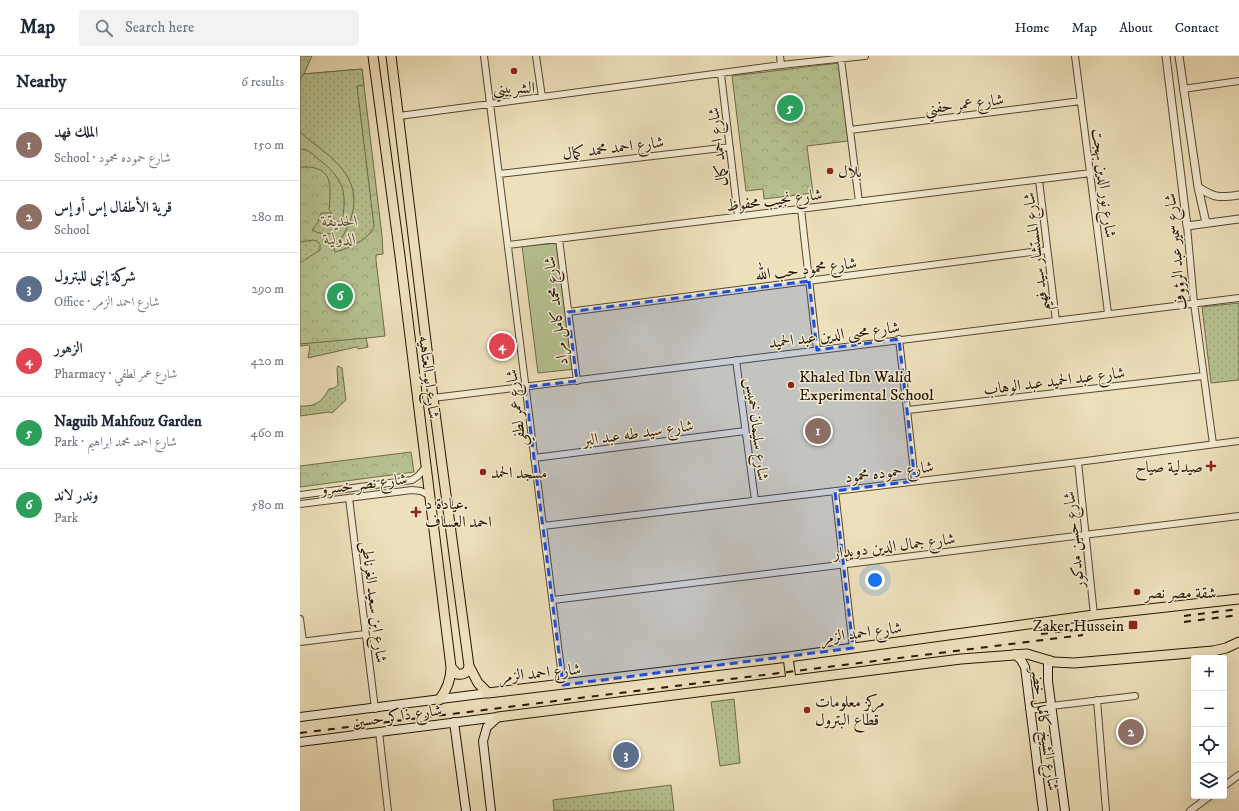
<!DOCTYPE html>
<html lang="en">
<head>
<meta charset="utf-8">
<style>
  body { margin:0; font-family:"IM FELL DW Pica",Amiri,serif; background:#f2f2f3; color:#1f2937 }
  .controls { position:absolute; right:12px; bottom:12px; display:grid; overflow:hidden; border-radius:4px; box-shadow:0 4px 16px #0002 }
  .controls button { width:36px; height:36px; display:grid; place-items:center; padding:0; border:0; border-bottom:1px solid #e0e1e3; background:#fff; color:#1f2937; font:20px sans-serif }
  .you { position:absolute; left:575px; top:524px; width:14px; height:14px; margin:-10px; border:3px solid #fff; border-radius:50%; background:#1a73e8; box-shadow:0 0 0 6px #1a73e833 }
  .badge { display:grid; place-items:center; width:26px; height:26px; border-radius:50%; background:#8f2418; color:#fff; font-size:13px; font-weight:700 }
  .pin { position:absolute; translate:-50% -50%; border:2px solid #fff; box-shadow:0 1px 4px #0006 }
  .list { margin:0; padding:0; list-style:none }
  h2 { display:flex; justify-content:space-between; align-items:center; height:52px; margin:0; padding:0 16px; font-size:17px }
  h2 small { font-size:13px; font-weight:400; color:#747a83 }
  .list li { display:grid; grid-template-columns:26px 1fr auto; gap:12px; align-items:center; box-sizing:border-box; height:72px; padding:0 16px; border-top:1px solid #e0e1e3 }
  .list b { display:block; font-size:15px; white-space:nowrap }
  .list p { margin:0; font-size:13px; white-space:nowrap; color:#747a83 }
  .list em { font-size:13px; font-style:normal; color:#747a83 }
  .icon { flex:none; width:22px; height:22px; fill:none; stroke:currentColor; stroke-width:2; stroke-linecap:round; stroke-linejoin:round }
  .map { position:relative; flex:none; width:939px; height:755px; overflow:hidden }
  header { display:flex; align-items:center; gap:24px; box-sizing:border-box; height:56px; padding:0 20px; background:#fff; border-bottom:1px solid #e0e1e3 }
  header strong { font-size:19px }
  nav { display:flex; gap:22px; margin-inline-start:auto; font-size:14px }
  .search { width:280px; height:36px; background:#f2f2f3; display:flex; align-items:center; gap:10px; box-sizing:border-box; padding:0 14px; border-radius:4px; color:#747a83; font-size:15px }
  main { display:flex }
  aside { flex:1; background:#fff }
  .map>svg:first-child { display:block }
  .grass { fill:#b7c291; stroke:#6f6c49 }
  .park { fill:url(#park-crowns); stroke:#6f6c49 }
  .garden { fill:url(#garden-dots); stroke:#6f6c49 }
  .lines { fill:none; stroke-linecap:round; stroke-linejoin:round }
  .minor-casing { stroke:#584830; stroke-width:8 }
  .tertiary-casing { stroke:#584830; stroke-width:9 }
  .secondary-casing { stroke:#271501; stroke-width:10 }
  .primary-casing { stroke:#271501; stroke-width:11 }
  .minor { stroke:#f3ebd3; stroke-width:6 }
  .tertiary { stroke:#f3ebd3; stroke-width:7 }
  .secondary { stroke:#f3ebd3; stroke-width:8 }
  .primary { stroke:#ede0bb; stroke-width:9 }
  .rail { stroke:#271501; stroke-width:2; stroke-dasharray:7 7; stroke-linecap:butt }
  .marked { fill:#1d4ed8; fill-opacity:0.2; stroke:#1d4ed8; stroke-width:3; stroke-dasharray:8 5; stroke-linejoin:round }
  .poi-dot { fill:#8f2418; stroke:#f3ebd3; stroke-width:1.5 }
  .labels { text-anchor:middle; stroke-width:3; stroke-linejoin:round; paint-order:stroke }
  .poi-label { font-size:16px; fill:#271501; stroke:#f3ebd3; text-anchor:start }
  .street-label { font-size:16px; fill:#271501; stroke:#f3ebd3 }
  .park-label { font-size:16px; font-style:italic; fill:#595233; stroke:#f3ebd3 }
</style>
</head>
<body>
<header>
<strong>Map</strong>
<div class="search"><svg class="icon" aria-label="search" viewBox="0 0 24 24"><circle cx="10" cy="10" r="6"/><path d="M15 15l6 6"/></svg>Search here</div>
<nav><a>Home</a><a>Map</a><a>About</a><a>Contact</a></nav>
</header>
<main>
<aside>
<h2>Nearby<small>6 results</small></h2>
<ul class="list">
<li><span class="badge" style="background:#8d6e63">1</span><div><b>الملك فهد</b><p>School · شارع حموده محمود</p></div><em>150 m</em></li>
<li><span class="badge" style="background:#8d6e63">2</span><div><b>قرية الأطفال إس أو إس</b><p>School</p></div><em>280 m</em></li>
<li><span class="badge" style="background:#5c6f8a">3</span><div><b>شركة إنبى للبترول</b><p>Office · شارع احمد الزمر</p></div><em>290 m</em></li>
<li><span class="badge" style="background:#e0444e">4</span><div><b>الزهور</b><p>Pharmacy · شارع عمر لطفي</p></div><em>420 m</em></li>
<li><span class="badge" style="background:#2e9e5b">5</span><div><b>Naguib Mahfouz Garden</b><p>Park · شارع احمد محمد ابراهيم</p></div><em>460 m</em></li>
<li><span class="badge" style="background:#2e9e5b">6</span><div><b>وندر لاند</b><p>Park</p></div><em>580 m</em></li>
</ul>
</aside>
<div class="map">
<svg width="939" height="755" viewBox="0 0 939 755">
  <defs>
    <pattern id="park-crowns" width="20" height="18" patternUnits="userSpaceOnUse"><rect width="20" height="18" fill="#b7c291"/><path d="M2 6a3 3 0 1 1 6 0M12 15a3 3 0 1 1 6 0" fill="none" stroke="#9da67b"/></pattern>
    <pattern id="garden-dots" width="8" height="8" patternUnits="userSpaceOnUse"><rect width="8" height="8" fill="#b7c291"/><path d="M2 2h.1M6 6h.1" fill="none" stroke="#9da67b" stroke-width="1.8" stroke-linecap="round"/></pattern>
  </defs>
  <rect width="100%" height="100%" fill="#ede0bb"/>
  <filter id="stains"><feTurbulence type="fractalNoise" baseFrequency=".005" numOctaves="4"/><feColorMatrix values="0 0 0 0 .2 0 0 0 0 .09 0 0 0 0 .02 0 0 0 .5 -.17"/></filter>
  <radialGradient id="worn" r=".72"><stop offset=".6" stop-color="#630" stop-opacity="0"/><stop offset="1" stop-color="#630" stop-opacity=".3"/></radialGradient>
  <path class="grass" d="M259 187 275 313 238 317 222 190Z"/>
  <path class="park" d="M0 0H12L4 18 62 13 82 180 83 198 76 199V204L85 280 33 286 0 288Z
    M539 7 548 85 507 90 513 137 464 143 463 133 446 135 432 20Z
    M111 396 114 416 0 431V410Z"/>
  <path class="garden" d="M62 13 64 29 57 30 74 170C70 183 48 193 35 196L34 193C55 165 64 136 38 108 27 96 12 87 0 76V25L3 18Z
    M0 93C8 93 13 98 18 103 29 111 37 119 42 131 46 142 45 171 33 177 26 179 17 177 12 174L18 166 21 157H32L29 154C31 129 34 109 0 111Z
    M13 184 17 185 20 188V194L0 207V186Z
    M939 247V324L911 327 902 251Z
    M66 282 68 291 59 293 56 291 8 302 10 291 8 289 0 290V288Z
    M38 310 42 312 46 344 32 357 29 356 0 360V350C15 351 22 346 29 333L34 332 38 329 37 312Z
    M434 643 440 707 420 710 411 646Z
    M371 729 374 755H254L253 744Z"/>
  <g class="lines">
    <defs>
      <path id="minor" d="M184 0 263 629
        M236 0 242 41
        M480 0 481 9
        M775 0 808 257
        M541 3 559 146
        M421 18 438 161
        M883 33 939 25
        M99 60 481 9 565 0
        M550 74 781 45
        M199 118 430 91
        M739 124 756 265
        M501 153 517 294
        M887 170 894 247 913 388
        M259 183 277 325
        M208 189 791 117
        M268 256 747 194
        M599 283 615 425
        M436 304 455 444
        M133 342 939 242
        M608 354 903 320
        M234 402 445 375
        M778 406 794 559
        M535 435 553 592
        M0 439 112 424 118 420 126 411
        M49 442 75 653
        M0 448 112 434 121 435 130 440
        M243 470 778 406 939 385
        M253 544 939 460
        M0 563 3 585
        M0 586 65 578
        M797 644 806 755
        M751 650 835 640
        M79 676 88 755
        M924 730 939 719
        M890 755 910 740"/>
      <path id="tertiary" d="M866 0 887 170 939 163
        M879 0 898 131 906 167
        M898 131C914 142 920 142 939 139"/>
      <path id="secondary" d="M715 598 721 604 725 611 743 755
        M748 604V625L765 755
        M730 653 751 650
        M0 661 188 637
        M154 666 166 755
        M0 686 198 661
        M191 755 183 685 187 671 197 662"/>
      <path id="primary" d="M73 0 100 200 151 611C151 624 147 634 139 644
        M91 0 133 342 169 610 178 627 188 637 488 601 794 559 939 543
        M488 601 491 624
        M151 611 157 618C163 619 168 617 169 610
        M198 661 661 603 727 598 754 606 774 607 913 595 926 592 939 586"/>
    </defs>
    <use href="#minor" class="minor-casing"/>
    <use href="#tertiary" class="tertiary-casing"/>
    <use href="#secondary" class="secondary-casing"/>
    <use href="#primary" class="primary-casing"/>
    <use href="#minor" class="minor"/>
    <use href="#tertiary" class="tertiary"/>
    <use href="#secondary" class="secondary"/>
    <use href="#primary" class="primary"/>
    <path class="rail" d="M884 560 939 553
      M884 566 939 559
      M741 578 783 573
      M0 677 783 579"/>
  </g>
  <path class="marked" d="M509 225 517 294 599 283 615 425 535 435 553 592 263 629 225 331 277 325 268 256Z"/>
  <g class="poi-dot">
    <circle cx="214" cy="15" r="4"/>
    <circle cx="530" cy="115" r="4"/>
    <circle cx="491" cy="329" r="4"/>
    <path d="M909 404h4v4h4v4h-4v4h-4v-4h-4v-4h4z"/>
    <circle cx="183" cy="416" r="4"/>
    <path d="M114 450h4v4h4v4h-4v4h-4v-4h-4v-4h4z"/>
    <circle cx="837" cy="536" r="4"/>
    <rect x="828" y="564" width="10" height="10" rx="2"/>
    <circle cx="507" cy="654" r="4"/>
  </g>
  <g class="labels">
    <g class="poi-label">
      <text x="214" y="37" text-anchor="middle">الشربيني</text>
      <text x="538" y="121">بلال</text>
      <text x="499" y="326">Khaled Ibn Walid<tspan x="499" dy="18">Experimental School</tspan></text>
      <text x="903" y="416" text-anchor="end">صيدلية صياح</text>
      <text x="191" y="422">مسجد الحمد</text>
      <text x="125" y="453">عيادة د.<tspan x="125" dy="18">احمد العساف</tspan></text>
      <text x="845" y="542">شقة مصر نصر</text>
      <text x="824" y="575" text-anchor="end">Zaker Hussein</text>
      <text x="515" y="651">مركز معلومات<tspan x="515" dy="18">قطاع البترول</tspan></text>
    </g>
    <g class="street-label">
      <text transform="translate(664 47) rotate(-7)" y="6">شارع عمر حفني</text>
      <text transform="translate(313 91) rotate(-7)" y="6">شارع احمد محمد كمال</text>
      <text transform="translate(417 91) rotate(-97)" y="6">شارع احمد كمال</text>
      <text transform="translate(805 127) rotate(83)" y="6">شارع نور الدين بهجت</text>
      <text transform="translate(474 143) rotate(-7)" y="6">شارع نجيب محفوظ</text>
      <text transform="translate(735 196) rotate(-97)" y="6">شارع المستشار سيد فهيم</text>
      <text transform="translate(875 196) rotate(-96)" y="6">شارع سمير عبد الرؤوف</text>
      <text transform="translate(506 212) rotate(-7)" y="6">شارع محمود حب الله</text>
      <text transform="translate(255 255) rotate(-97)" y="6">شارع محمد كامل مراد</text>
      <text transform="translate(534 278) rotate(-7)" y="6">شارع محيى الدين عبد الحميد</text>
      <text transform="translate(130 321) rotate(83)" y="6">شارع ابو العتاهيه</text>
      <text transform="translate(754 324) rotate(-7)" y="6">شارع عبد الحميد عبد الوهاب</text>
      <text transform="translate(215 352) rotate(-97)" y="6">شارع عمر لطفي</text>
      <text transform="translate(458 373) rotate(83)" y="6">شارع سليمان خميس</text>
      <text transform="translate(338 376) rotate(-8)" y="6">شارع سيد طه عبد البر</text>
      <text transform="translate(589 415) rotate(-7)" y="6">شارع حموده محمود</text>
      <text transform="translate(64 427) rotate(-7)" y="6">شارع نصر خسرو</text>
      <text transform="translate(773 484) rotate(-96)" y="6">شارع حسن مدكور</text>
      <text transform="translate(594 489) rotate(-7)" y="6">شارع جمال الدين دويدار</text>
      <text transform="translate(75 546) rotate(83)" y="6">شارع ابن سعيد الغرناطى</text>
      <text transform="translate(561 576) rotate(-8)" y="6">شارع احمد الزمر</text>
      <text transform="translate(240 616) rotate(-6)" y="6">شارع احمد الزمر</text>
      <text transform="translate(97 659) rotate(-8)" y="6">شارع ذاكر حسين</text>
      <text transform="translate(746 673) rotate(82)" y="6">شارع الشيخ كامل خضر</text>
    </g>
    <g class="park-label">
      <text x="40" y="170">الحديقة<tspan x="40" dy="18">الدولية</tspan></text>
    </g>
  </g>
  <rect width="100%" height="100%" filter="url(#stains)"/>
  <rect width="100%" height="100%" fill="url(#worn)"/>
</svg>
<div class="controls">
<button>+</button>
<button>−</button>
<button><svg class="icon" aria-label="locate" viewBox="0 0 24 24"><circle cx="12" cy="12" r="6"/><path d="M12 2v4M12 18v4M2 12h4M18 12h4"/></svg></button>
<button><svg class="icon" aria-label="layers" viewBox="0 0 24 24"><path d="M12 4l9 5-9 5-9-5zM3 14l9 5 9-5"/></svg></button>
</div>
<div class="you"></div>
<div class="pin badge" style="left:518px;top:375px;background:#8d6e63">1</div>
<div class="pin badge" style="left:831px;top:676px;background:#8d6e63">2</div>
<div class="pin badge" style="left:326px;top:699px;background:#5c6f8a">3</div>
<div class="pin badge" style="left:202px;top:290px;background:#e0444e">4</div>
<div class="pin badge" style="left:490px;top:52px;background:#2e9e5b">5</div>
<div class="pin badge" style="left:40px;top:240px;background:#2e9e5b">6</div>
</div>
</main>
</body>
</html>
